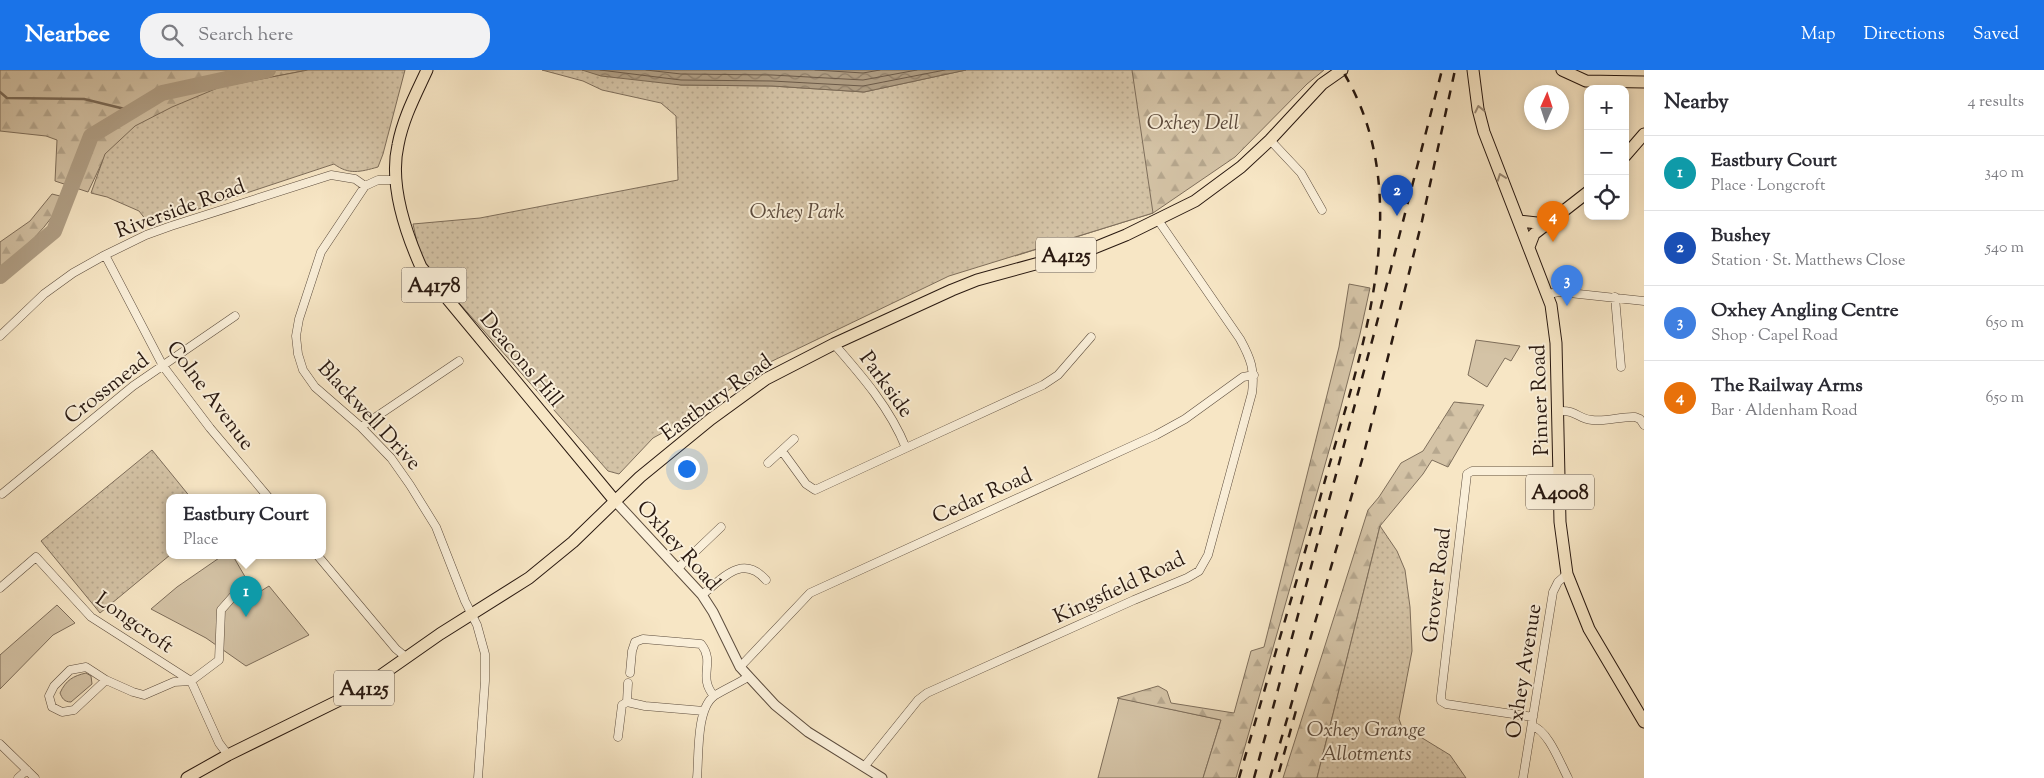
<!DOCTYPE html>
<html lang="en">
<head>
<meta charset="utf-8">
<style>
  body { margin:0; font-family:"Sorts Mill Goudy",serif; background:#f2f2f3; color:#2b2b33 }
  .controls { position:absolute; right:15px; top:15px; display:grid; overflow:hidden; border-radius:10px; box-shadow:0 2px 8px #0003 }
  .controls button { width:45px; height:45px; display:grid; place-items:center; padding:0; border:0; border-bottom:1px solid #e1e1e2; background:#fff; color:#2b2b33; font:25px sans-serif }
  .compass { position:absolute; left:1524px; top:15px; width:45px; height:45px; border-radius:50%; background:#fff; box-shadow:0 2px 8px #0003; rotate:3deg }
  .you { position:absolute; left:686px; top:398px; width:18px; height:18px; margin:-12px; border:4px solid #fff; border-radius:50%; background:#1a73e8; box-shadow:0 0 0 8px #1a73e833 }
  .badge { display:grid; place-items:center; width:32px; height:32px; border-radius:50%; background:#1a73e8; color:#fff; font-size:16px; font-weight:700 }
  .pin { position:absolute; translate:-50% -41px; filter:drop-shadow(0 1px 2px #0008) }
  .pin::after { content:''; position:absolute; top:26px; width:18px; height:15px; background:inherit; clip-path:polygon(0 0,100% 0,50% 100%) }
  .popup { position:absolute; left:166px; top:424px; width:160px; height:65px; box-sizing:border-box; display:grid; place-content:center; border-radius:10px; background:#fff; filter:drop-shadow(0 1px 4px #0005); font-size:16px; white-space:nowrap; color:#7c7c81 }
  .popup b { font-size:19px; color:#2b2b33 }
  .popup::after { content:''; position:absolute; left:50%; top:100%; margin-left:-10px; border:10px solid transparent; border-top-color:#fff }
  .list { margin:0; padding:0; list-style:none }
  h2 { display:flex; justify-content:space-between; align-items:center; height:65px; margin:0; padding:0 20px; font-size:21px }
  h2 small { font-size:16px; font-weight:400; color:#7c7c81 }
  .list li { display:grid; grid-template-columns:32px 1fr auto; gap:15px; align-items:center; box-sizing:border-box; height:75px; padding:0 20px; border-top:1px solid #e1e1e2 }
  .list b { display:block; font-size:19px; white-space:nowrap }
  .list p { margin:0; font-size:16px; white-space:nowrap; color:#7c7c81 }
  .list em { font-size:16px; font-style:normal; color:#7c7c81 }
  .icon { flex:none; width:28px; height:28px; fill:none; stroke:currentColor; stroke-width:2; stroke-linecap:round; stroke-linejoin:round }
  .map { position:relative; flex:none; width:1644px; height:708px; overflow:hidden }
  header { display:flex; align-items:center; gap:30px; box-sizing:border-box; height:70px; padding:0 25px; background:#1a73e8; color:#fff }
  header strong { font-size:24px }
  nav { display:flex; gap:28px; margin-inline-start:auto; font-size:18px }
  .search { width:350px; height:45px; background:#f2f2f3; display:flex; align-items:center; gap:12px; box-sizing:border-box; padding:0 18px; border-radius:20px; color:#7c7c81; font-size:19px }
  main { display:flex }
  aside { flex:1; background:#fff }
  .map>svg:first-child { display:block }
  .grass { fill:#d4c3a6; stroke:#7e6e5b }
  .forest { fill:url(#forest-firs); stroke:#7e6e5b }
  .park { fill:url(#park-dots); stroke:#7e6e5b }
  .water { fill:url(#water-waves); stroke:#7a6a57 }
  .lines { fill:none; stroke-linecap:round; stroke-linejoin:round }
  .shore { stroke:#6c5c4c; stroke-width:1 }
  .stream { stroke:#7a6a57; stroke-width:2.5 }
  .river { stroke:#b1a087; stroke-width:16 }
  .minor-casing { stroke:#5c4c3d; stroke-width:9 }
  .tertiary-casing { stroke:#5c4c3d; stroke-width:11 }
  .primary-casing { stroke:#281810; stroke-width:13 }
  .minor { stroke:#faefd9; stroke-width:8 }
  .tertiary { stroke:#faefd9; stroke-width:9 }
  .primary { stroke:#f7e6c5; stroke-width:11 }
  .rail { stroke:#281810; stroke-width:2.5; stroke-dasharray:9 9; stroke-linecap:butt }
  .oneway { stroke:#9a8974 }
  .labels { text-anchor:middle; stroke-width:4; stroke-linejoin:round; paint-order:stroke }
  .shield { fill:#faefd9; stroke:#67584c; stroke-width:1 }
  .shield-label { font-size:20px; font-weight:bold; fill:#281810 }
  .park-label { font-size:21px; font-style:italic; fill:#5c4b3d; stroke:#faefd9 }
  .street-label { font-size:21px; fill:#281810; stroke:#faefd9 }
</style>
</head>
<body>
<header>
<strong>Nearbee</strong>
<div class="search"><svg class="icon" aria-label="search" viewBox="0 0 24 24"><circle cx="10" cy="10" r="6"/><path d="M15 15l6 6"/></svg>Search here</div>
<nav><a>Map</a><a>Directions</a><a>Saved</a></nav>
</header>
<main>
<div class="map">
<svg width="1644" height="708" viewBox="0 0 1644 708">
  <defs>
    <pattern id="forest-firs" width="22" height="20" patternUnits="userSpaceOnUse" patternTransform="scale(1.25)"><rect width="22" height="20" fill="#d4c3a6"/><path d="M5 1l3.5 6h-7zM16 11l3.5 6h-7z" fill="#b6a78e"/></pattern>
    <pattern id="park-dots" width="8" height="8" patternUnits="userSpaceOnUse" patternTransform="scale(1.25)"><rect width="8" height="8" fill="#d4c3a6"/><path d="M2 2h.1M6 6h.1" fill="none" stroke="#b6a78e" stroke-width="1.8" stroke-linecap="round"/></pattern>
    <pattern id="water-waves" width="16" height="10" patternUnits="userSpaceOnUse" patternTransform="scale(1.25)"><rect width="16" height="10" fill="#b1a087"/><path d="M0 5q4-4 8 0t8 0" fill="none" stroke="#90816d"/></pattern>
  </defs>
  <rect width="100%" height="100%" fill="#f7e6c5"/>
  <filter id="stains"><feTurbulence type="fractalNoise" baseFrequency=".004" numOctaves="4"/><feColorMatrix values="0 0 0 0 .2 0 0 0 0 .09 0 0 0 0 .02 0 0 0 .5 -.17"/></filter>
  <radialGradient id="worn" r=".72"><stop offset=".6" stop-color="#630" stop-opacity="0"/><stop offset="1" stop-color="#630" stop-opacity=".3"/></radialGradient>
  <path class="grass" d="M1476 270 1520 276 1511 291 1505 288 1487 317 1468 305Z
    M222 486H233L251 517 261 521 269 516 309 565 246 596 206 568 151 539 177 517Z
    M57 535 75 553 53 565 0 619V585Z
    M86 603 91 606 92 614 71 632C64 632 62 628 60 623 66 610 73 606 86 603Z
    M1119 628 1221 650 1203 708H1098Z"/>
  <path class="forest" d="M0 0H308L220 17 106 84 88 122 55 111 57 70 46 66 0 61Z
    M1109 0H1324L1307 14 1235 87 1153 143 1015 186Z
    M52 124 64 127C48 158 27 176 0 197V172L30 151Z
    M1349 214 1370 218 1360 264 1336 356 1236 708H1203L1221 650 1117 628 1158 616 1167 621 1171 633 1234 643 1251 581 1264 577 1339 277Z
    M1454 332 1484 335 1448 397 1432 390 1423 404 1380 456 1317 708H1283L1368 440 1379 427 1401 393 1423 381Z"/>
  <path class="park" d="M308 0H405L383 84 378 97C360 102 349 105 334 94L150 155 139 141 107 127 91 123 105 84 135 56 172 37 220 17Z
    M542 0H603L681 15 772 16 864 22 966 0H1132L1153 143 949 206 766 294 686 350 653 368 619 404 608 401 421 190 413 154 480 148 678 110 676 46 661 33 602 20 583 11Z
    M152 380 191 428H170V485L100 543 41 471Z
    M1380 456 1397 481 1405 500 1410 537 1412 581 1399 649 1405 666 1414 663 1450 685 1466 708H1317Z"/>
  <path class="water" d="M582 0H966L864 22 772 16 681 15 601 6Z"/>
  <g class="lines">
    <path class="shore" d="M600 0 681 10 772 11 863 16 945 0
      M646 0 681 4 772 5 863 10 917 0
      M815 0 863 3 880 0"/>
    <path class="stream" d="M0 22 7 28 84 29 133 41"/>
    <path class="river" d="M0 206 54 161 91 66 162 23 268 0"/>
    <defs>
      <path id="minor" d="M1270 70 1301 103 1322 140
        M396 110H378L365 116 321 182 299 249 296 266 298 284 303 300 315 317 361 357 391 388 410 415 436 457 465 531 477 555 485 584V611L478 708
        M105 185 163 296 210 358 269 428
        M1547 224 1560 222 1644 231
        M1615 227 1621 297
        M0 266 44 224 73 203 105 185 146 165 171 156 331 105 355 109 365 116
        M1559 341C1577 340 1578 349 1592 350 1607 352 1621 346 1635 347L1640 349 1644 355
        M361 357 459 291
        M906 378 1043 315 1058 305 1091 267
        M782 381 806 414 815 420 906 378C890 338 862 306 834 274
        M768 393 794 369
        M2 424 133 316 235 246
        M318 486 396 579 407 588
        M677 499 721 457
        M0 518 36 487 91 547 191 611 219 673 228 685
        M702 525C722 509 742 483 766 510
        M740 597 810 523 1156 365 1185 349 1243 307 1254 305
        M630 603 632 581 635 572 643 569 701 574C716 593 697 606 714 626
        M106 610 74 640 62 642 52 637 49 626 54 616 70 600 86 597 106 610 133 622 144 625 174 612 191 611 219 590 221 540 243 515
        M627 632 645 636 704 641
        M1533 647 1446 634 1441 631V626L1467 404 1472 401H1560
        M1532 656C1548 660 1560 693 1568 708
        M618 667 622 635 627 632 628 613
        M0 674 35 708
        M864 697 918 630 927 623 1134 530 1187 508 1199 501 1208 485 1252 323C1255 300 1251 289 1240 269L1158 150
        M18 708 27 700
        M697 708C699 687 696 639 714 626 725 619 737 614 748 607
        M1523 708 1553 522 1558 512 1567 504"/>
      <path id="tertiary" d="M615 431 702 525 713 542 740 597 775 635 808 662 882 708"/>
      <path id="primary" d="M427 0C416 24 403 48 398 75 389 114 405 161 421 197L615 431
        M1473 0 1478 39 1484 62 1551 235 1556 273 1560 452 1567 504 1589 559 1644 652
        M1562 0 1586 11 1644 12
        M1625 86 1644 64
        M1519 151 1546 154
        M1529 177 1534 164 1588 122
        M187 708 228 685 360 620 440 564 529 508 573 472 640 407 711 349 766 309 834 274 952 220 977 210 1094 178 1126 165 1195 131 1241 97 1270 70 1322 14 1342 0"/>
    </defs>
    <use href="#minor" class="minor-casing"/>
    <use href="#tertiary" class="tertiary-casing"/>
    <use href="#primary" class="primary-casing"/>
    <use href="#minor" class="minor"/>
    <use href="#tertiary" class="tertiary"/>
    <use href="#primary" class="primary"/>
    <path class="rail" d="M1279 702 1297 637
      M1239 708C1267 610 1297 512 1324 414 1360 284 1420 126 1342 0
      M1254 708 1375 260 1442 0
      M1270 708 1364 383 1422 151 1455 0"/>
  </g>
  <defs><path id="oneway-chevron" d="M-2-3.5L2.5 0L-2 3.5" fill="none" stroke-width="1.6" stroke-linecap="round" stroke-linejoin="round" transform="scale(1.25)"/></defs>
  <g class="oneway">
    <use href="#oneway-chevron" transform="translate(1479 39) rotate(-102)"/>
    <use href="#oneway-chevron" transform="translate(1501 107) rotate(-110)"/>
  </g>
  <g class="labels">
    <g class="shield">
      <rect x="1036" y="167.5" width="60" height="35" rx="4"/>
      <rect x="401.5" y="197.5" width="65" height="35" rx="4"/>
      <rect x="1526" y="404.5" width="68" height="35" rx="4"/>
      <rect x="334" y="600.5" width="60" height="35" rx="4"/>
    </g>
    <g class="shield-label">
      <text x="1066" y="192">A4125</text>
      <text x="434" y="222">A4178</text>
      <text x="1560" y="429">A4008</text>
      <text x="364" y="625">A4125</text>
    </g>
    <g class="park-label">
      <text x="1193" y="59">Oxhey Dell</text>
      <text x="797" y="148">Oxhey Park</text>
      <text x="1366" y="666">Oxhey Grange<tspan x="1366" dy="24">Allotments</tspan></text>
    </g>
    <g class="street-label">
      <text transform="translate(180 138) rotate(-20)" y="7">Riverside Road</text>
      <text transform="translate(522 289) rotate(50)" y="7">Deacons Hill</text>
      <text transform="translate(887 314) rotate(54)" y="7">Parkside</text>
      <text transform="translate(106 318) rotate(-38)" y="7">Crossmead</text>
      <text transform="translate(211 325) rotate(53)" y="7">Colne Avenue</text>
      <text transform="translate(716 327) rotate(-36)" y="7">Eastbury Road</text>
      <text transform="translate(1539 330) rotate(-92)" y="7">Pinner Road</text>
      <text transform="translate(370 345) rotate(47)" y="7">Blackwell Drive</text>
      <text transform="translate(982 425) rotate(-24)" y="7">Cedar Road</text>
      <text transform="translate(679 475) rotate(48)" y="7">Oxhey Road</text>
      <text transform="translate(1436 515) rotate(-83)" y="7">Grover Road</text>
      <text transform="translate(1119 517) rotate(-25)" y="7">Kingsfield Road</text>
      <text transform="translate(135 552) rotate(35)" y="7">Longcroft</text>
      <text transform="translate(1523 601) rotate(-81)" y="7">Oxhey Avenue</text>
    </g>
  </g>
  <rect width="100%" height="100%" filter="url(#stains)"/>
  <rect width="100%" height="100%" fill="url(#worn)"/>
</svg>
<div class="controls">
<button>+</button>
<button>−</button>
<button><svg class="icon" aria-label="locate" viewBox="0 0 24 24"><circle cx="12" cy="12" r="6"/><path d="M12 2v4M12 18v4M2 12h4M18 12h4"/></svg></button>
</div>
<svg class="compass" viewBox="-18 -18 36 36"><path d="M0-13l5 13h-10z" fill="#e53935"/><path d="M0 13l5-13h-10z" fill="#7c7c81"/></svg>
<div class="you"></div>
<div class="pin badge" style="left:246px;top:547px;background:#0f9aa8">1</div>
<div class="popup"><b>Eastbury Court</b>Place</div>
<div class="pin badge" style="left:1397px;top:146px;background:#1a4fb4">2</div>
<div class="pin badge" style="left:1567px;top:236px;background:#3f7fe0">3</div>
<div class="pin badge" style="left:1553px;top:172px;background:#e8710a">4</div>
</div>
<aside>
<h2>Nearby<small>4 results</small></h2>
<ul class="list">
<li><span class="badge" style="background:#0f9aa8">1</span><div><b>Eastbury Court</b><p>Place · Longcroft</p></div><em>340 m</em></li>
<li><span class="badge" style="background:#1a4fb4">2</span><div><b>Bushey</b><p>Station · St. Matthews Close</p></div><em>540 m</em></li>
<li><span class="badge" style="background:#3f7fe0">3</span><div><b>Oxhey Angling Centre</b><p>Shop · Capel Road</p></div><em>650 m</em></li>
<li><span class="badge" style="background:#e8710a">4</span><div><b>The Railway Arms</b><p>Bar · Aldenham Road</p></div><em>650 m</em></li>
</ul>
</aside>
</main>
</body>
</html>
